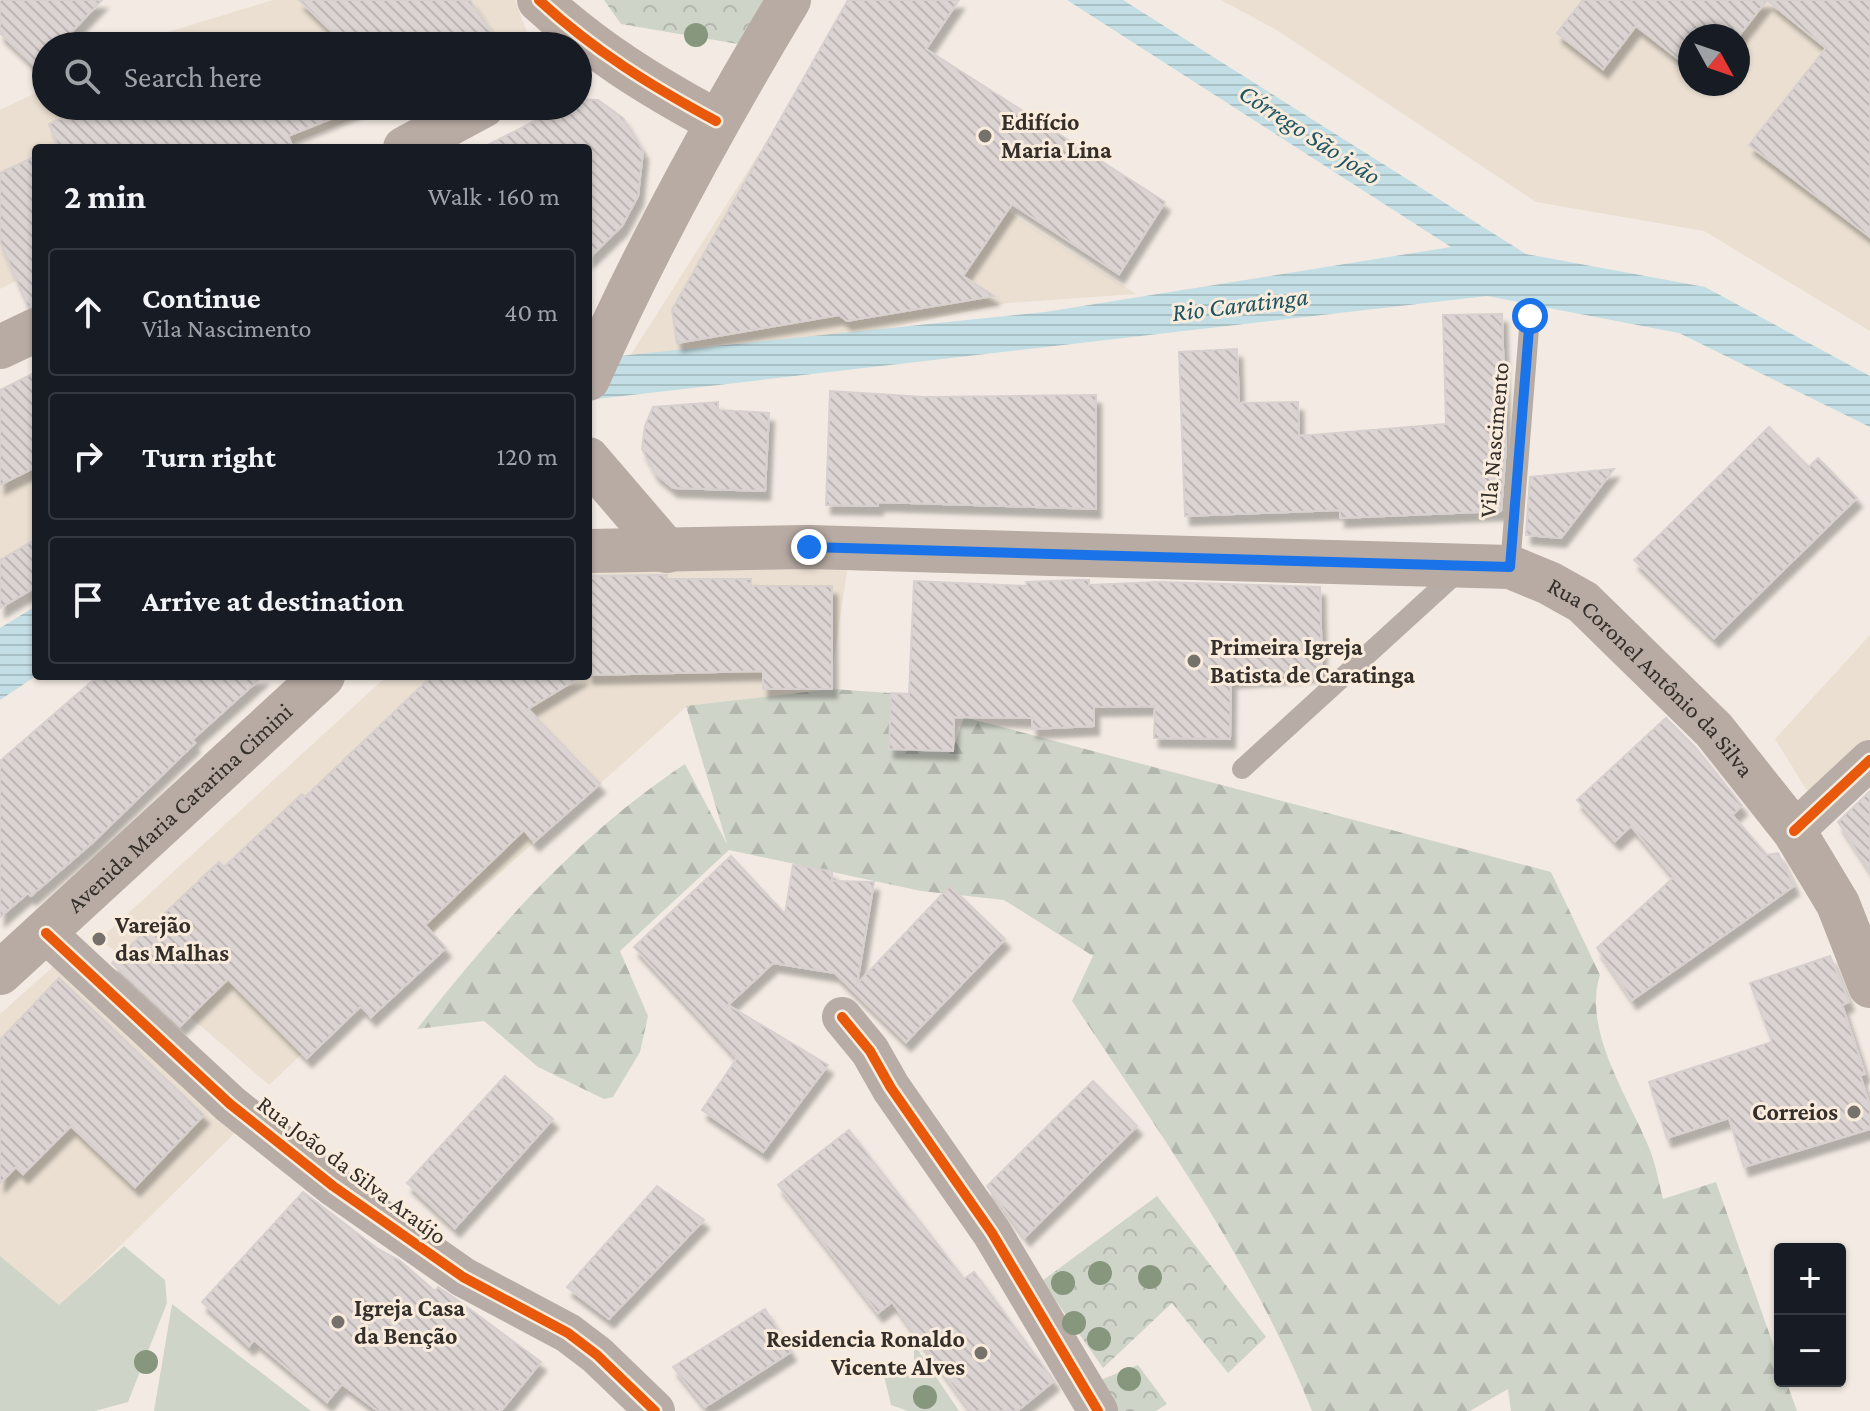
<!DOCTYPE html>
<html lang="en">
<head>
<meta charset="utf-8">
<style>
  body { margin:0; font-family:"Crimson Pro",serif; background:#242831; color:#f1f3f6 }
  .controls { position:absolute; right:24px; bottom:24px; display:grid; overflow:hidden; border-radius:8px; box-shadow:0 2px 6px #0004 }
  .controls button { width:72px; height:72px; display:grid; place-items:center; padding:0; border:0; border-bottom:2px solid #363941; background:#171b24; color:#f1f3f6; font:40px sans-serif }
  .compass { position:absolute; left:1678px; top:24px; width:72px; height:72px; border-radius:50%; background:#171b24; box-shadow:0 2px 6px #0004; rotate:130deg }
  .stop { position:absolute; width:24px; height:24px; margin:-18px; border:6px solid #1a73e8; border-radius:50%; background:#fff }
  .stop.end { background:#1a73e8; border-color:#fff; box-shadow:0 2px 8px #0008 }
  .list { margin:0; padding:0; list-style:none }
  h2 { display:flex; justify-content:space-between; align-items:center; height:104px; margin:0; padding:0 32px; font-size:34px }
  h2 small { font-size:26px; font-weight:400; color:#9ea1a6 }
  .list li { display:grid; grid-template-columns:52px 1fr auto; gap:24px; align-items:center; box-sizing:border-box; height:128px; margin:0 16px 16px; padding:0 16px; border:2px solid #363941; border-radius:8px }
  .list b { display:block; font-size:30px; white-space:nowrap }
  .list p { margin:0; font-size:26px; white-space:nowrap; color:#9ea1a6 }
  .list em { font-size:26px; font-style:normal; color:#9ea1a6 }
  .icon { flex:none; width:44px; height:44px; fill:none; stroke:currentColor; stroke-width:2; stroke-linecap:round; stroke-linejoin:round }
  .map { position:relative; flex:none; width:1870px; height:1411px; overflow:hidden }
  .search { position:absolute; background:#171b24; box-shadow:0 2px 6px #0004; left:32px; top:32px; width:560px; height:88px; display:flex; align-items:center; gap:20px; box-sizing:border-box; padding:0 28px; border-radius:44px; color:#9ea1a6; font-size:30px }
  .panel { position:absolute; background:#171b24; box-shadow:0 2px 6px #0004; left:32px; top:144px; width:560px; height:536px; border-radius:8px }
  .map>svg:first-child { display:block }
  .commercial { fill:#eadfd1; fill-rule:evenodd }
  .grass { fill:#cfd4c8 }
  .forest { fill:url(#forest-firs) }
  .park { fill:url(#park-crowns) }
  .water { fill:url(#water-rules) }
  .building { fill:url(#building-back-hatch); stroke:#d7d0cf; stroke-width:2; filter:url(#shadow) }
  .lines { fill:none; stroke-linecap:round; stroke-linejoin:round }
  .lane { stroke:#b7ada6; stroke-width:20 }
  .street { stroke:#b7ada6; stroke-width:40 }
  .secondary { stroke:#b7aba3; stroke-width:44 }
  .cycleway-casing { stroke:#f9ecdd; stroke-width:15 }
  .cycleway { stroke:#e8590c; stroke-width:10 }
  .tree { fill:#86977d }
  .route { stroke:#1a73e8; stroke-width:10 }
  .poi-dot { fill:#77716b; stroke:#f9ecdd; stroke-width:3 }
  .labels { text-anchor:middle; stroke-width:6; stroke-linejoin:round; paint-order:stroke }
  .poi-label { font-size:24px; font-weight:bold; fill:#342f2a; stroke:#f9ecdd; text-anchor:start }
  .street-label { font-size:24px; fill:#342f2a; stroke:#f9ecdd }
  .water-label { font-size:26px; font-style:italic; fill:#1d5563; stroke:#f9ecdd }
</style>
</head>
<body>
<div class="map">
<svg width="1870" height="1411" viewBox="0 0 1870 1411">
  <defs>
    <pattern id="forest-firs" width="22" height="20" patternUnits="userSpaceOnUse" patternTransform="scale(2)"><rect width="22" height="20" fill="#cfd4c8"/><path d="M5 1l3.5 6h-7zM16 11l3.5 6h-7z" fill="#b2b6ac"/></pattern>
    <pattern id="park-crowns" width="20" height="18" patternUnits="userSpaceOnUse" patternTransform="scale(2)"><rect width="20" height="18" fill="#cfd4c8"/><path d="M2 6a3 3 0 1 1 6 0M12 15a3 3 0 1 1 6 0" fill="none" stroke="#b2b6ac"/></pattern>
    <pattern id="water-rules" width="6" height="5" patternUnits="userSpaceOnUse" patternTransform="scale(2)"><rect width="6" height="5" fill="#c3dee4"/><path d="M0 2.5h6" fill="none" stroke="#a8bfc4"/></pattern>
    <pattern id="building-back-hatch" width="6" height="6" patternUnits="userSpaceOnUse" patternTransform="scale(2)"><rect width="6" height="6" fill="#dbd4d2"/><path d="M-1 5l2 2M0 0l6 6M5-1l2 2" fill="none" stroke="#bdb6b4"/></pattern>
    <filter id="shadow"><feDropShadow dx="5" dy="9" stdDeviation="2" flood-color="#0004"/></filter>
  </defs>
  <rect width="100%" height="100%" fill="#f3ebe3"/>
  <path class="commercial" d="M273 0H515L532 46H135L158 35Z
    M1221 0H1862L1870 6V331L1704 231 1536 202 1275 29ZM1690 36H1738V84H1690Z
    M805 81 1136 294 1008 303 611 386Z
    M46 88V106H385L280 148H36V271L0 289V110Z
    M36 376V574L0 596V393Z
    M848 564 829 693 686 707 379 981 269 1085 100 939 387 676H588V571Z
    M1870 635V740L1808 792 1775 739Z
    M56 964 239 1129 59 1306 0 1256V1014Z"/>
  <path class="grass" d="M124 1246 165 1280 167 1303 128 1402 95 1411H0V1256L59 1305Z
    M172 1304 311 1411H154Z
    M914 1344 959 1411H908L891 1405 884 1376 914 1374Z"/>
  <path class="forest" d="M832 689 891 693 889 749 952 751 964 717 1551 872 1600 975C1582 1032 1630 1099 1650 1150 1656 1166 1659 1183 1663 1199L1716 1182 1780 1364V1381H1786L1797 1411H1511L1508 1389 1470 1411H1312C1253 1263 1160 1133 1072 1001L1093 956 1004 900 921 891 729 850 620 951 648 1016 640 1052 613 1097 604 1099 538 1067 484 1021 417 1029C495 930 579 834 685 764L727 844 686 706Z"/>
  <path class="park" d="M604 0H765L738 44 621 24Z
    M1157 1196 1266 1337 1228 1373 1172 1303 1103 1368 1042 1281Z
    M1138 1365 1167 1404 1156 1411H1096L1083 1387Z"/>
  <path class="water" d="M1067 0H1123L1526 254 1705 287 1870 376V427L1679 333 1487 296 588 400 600 358 1045 312 1451 247Z
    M36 606V676L0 700V628Z"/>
  <path class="building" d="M0 0H102L58 46H46V59L37 68 0 33Z
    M299 0H470L500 46H347Z
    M848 0H959L926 49 1165 202 1119 274 1012 204 963 276 994 296 847 321 839 315 677 343 672 310Z
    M1583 0H1767L1738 37 1690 36V68L1636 26 1603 69 1557 33Z
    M1767 0H1870V237L1749 145 1826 48Z
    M578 99 598 100 623 118 643 151 638 196 622 226 588 259V148H482L564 106H578Z
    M89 106H358V108L288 136 293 148H59L49 124Z
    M36 156V305L28 307 0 241V173Z
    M1502 314 1506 447 1501 511 1340 518V510L1185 516 1179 352 1237 349 1239 403 1298 402 1299 436 1446 424 1443 315Z
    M36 372V467L0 485V390Z
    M830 391 924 397 1096 395V509L878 502V506L826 505Z
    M718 402V410L769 413 765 491 673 488 655 473 642 449 645 426 653 407Z
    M1769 427 1809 467 1818 458 1857 498 1714 638 1634 560Z
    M1614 469 1561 538 1526 535 1530 477Z
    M36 539V587L0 608V560Z
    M659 575H667V579H751V586H832V689H763V671L588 675V576Z
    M1076 580H1089V585L1159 582 1320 587 1322 672 1231 679 1230 739 1154 738 1155 706 1094 707V726L1032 729V718L954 717 953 751 889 749 891 693 909 694 914 581 1027 586 1026 582Z
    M98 676H263L192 740 195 743 92 843 31 896 28 893 0 917V761Z
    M432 676H582L528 709 600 784 534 842 524 830 425 925 446 948 371 1017 361 1006 307 1058 228 979 180 1026 112 963 219 862 224 867 302 794 305 797Z
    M1666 718 1695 747 1742 806 1732 815 1767 855 1778 853 1794 886 1632 1000 1597 948 1674 877 1631 826 1615 841 1577 800Z
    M1870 791V871L1838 822Z
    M731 856 785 914 793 865 832 871V881L874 882 857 984 950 886 1005 939 906 1042 835 973 773 963 728 1005 828 1065 763 1152 702 1110 737 1058 634 947Z
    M1830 956 1849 1002 1842 1005 1865 1074 1860 1075 1870 1107V1129L1744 1167 1729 1118 1667 1138 1649 1082 1772 1042 1750 983Z
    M59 978 204 1115 135 1187 71 1126 23 1174 16 1167 0 1183V1040Z
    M505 1076 553 1119 455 1228 407 1183Z
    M1093 1081 1137 1126 1025 1237 987 1186Z
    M849 1130 964 1279 974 1272 1054 1381 1017 1411H971L892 1302 878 1313 778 1185Z
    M657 1186 704 1220 609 1319 567 1287Z
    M303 1192 378 1249 399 1260 435 1291 438 1287 456 1299 541 1362 501 1411H378L342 1384 327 1402 254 1340 249 1346 202 1302Z
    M765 1309 791 1352 705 1407 673 1367Z"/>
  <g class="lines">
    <path class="lane" d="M1510 567 1530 316
      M1242 769 1459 571"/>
    <path class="street" d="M1794 831 1870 760
      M46 933 230 1104 333 1186 463 1277 568 1333 597 1355 655 1411
      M842 1017 870 1051 891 1088 992 1233 1098 1411"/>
    <g class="secondary">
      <path d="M539 0C593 50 651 86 716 121"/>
      <path d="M405 148 483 106"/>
      <path d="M0 347 36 330"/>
      <path d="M588 379C646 248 715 123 789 0"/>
      <path d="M588 459 667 551"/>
      <path id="s1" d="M588 551 809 547 1510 567 1549 583 1583 602 1714 730 1794 831 1838 904 1870 986"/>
      <path id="s2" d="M0 973 323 676"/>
    </g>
    <defs>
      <path id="cycleway" d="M539 0C593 50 651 86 716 121
        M1794 831 1870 760
        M46 933 230 1104 333 1186 463 1277 568 1333 597 1355 655 1411
        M842 1017 870 1051 891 1088 992 1233 1098 1411"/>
    </defs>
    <use href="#cycleway" class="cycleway-casing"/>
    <use href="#cycleway" class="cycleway"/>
  </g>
  <g class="tree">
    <circle cx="696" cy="35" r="12"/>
    <circle cx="1100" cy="1273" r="12"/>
    <circle cx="1150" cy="1277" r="12"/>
    <circle cx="1063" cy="1283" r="12"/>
    <circle cx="1074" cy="1323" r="12"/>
    <circle cx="1099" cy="1339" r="12"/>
    <circle cx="146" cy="1362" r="12"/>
    <circle cx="1129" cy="1379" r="12"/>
    <circle cx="925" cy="1397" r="12"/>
  </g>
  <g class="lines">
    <path class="route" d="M809 547 1510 567 1530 316"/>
  </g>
  <g class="poi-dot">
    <circle cx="985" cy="136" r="8"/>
    <circle cx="1194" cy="661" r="8"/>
    <circle cx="99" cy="939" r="8"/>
    <circle cx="1854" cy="1112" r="8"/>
    <circle cx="338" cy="1322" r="8"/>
    <circle cx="981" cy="1353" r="8"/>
  </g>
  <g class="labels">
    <g class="poi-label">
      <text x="1001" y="130">Edifício<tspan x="1001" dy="28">Maria Lina</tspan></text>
      <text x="1210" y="655">Primeira Igreja<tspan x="1210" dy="28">Batista de Caratinga</tspan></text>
      <text x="115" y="933">Varejão<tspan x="115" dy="28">das Malhas</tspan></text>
      <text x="1838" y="1120" text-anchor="end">Correios</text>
      <text x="354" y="1316">Igreja Casa<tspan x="354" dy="28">da Benção</tspan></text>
      <text x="965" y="1347" text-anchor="end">Residencia Ronaldo<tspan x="965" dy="28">Vicente Alves</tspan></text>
    </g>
    <g class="street-label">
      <text transform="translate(1494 440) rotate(-85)" y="8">Vila Nascimento</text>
      <text dy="8" stroke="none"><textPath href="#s1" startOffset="1104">Rua Coronel Antônio da Silva</textPath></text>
      <text dy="8" stroke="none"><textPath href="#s2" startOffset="244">Avenida Maria Catarina Cimini</textPath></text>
      <text transform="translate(352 1170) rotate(37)" y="8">Rua João da Silva Araújo</text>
    </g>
    <g class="water-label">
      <text transform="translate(1310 134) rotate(33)" y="9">Córrego São joão</text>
      <text transform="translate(1240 304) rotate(-7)" y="9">Rio Caratinga</text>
    </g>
  </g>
</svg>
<div class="controls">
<button>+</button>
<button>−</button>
</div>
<svg class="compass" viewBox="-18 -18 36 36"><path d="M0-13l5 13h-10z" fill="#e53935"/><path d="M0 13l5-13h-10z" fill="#9ea1a6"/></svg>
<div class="stop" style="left:1530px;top:316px"></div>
<div class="stop end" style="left:809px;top:547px"></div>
<div class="search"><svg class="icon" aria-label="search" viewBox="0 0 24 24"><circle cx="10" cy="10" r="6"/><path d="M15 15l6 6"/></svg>Search here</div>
<section class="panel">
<h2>2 min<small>Walk · 160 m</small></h2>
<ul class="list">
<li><svg class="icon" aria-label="ahead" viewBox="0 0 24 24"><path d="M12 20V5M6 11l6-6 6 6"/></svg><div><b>Continue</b><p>Vila Nascimento</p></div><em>40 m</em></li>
<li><svg class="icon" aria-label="right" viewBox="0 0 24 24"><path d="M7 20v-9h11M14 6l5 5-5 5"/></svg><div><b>Turn right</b></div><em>120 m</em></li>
<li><svg class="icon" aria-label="arrive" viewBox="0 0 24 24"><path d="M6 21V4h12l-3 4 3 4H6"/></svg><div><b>Arrive at destination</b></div></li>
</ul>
</section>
</div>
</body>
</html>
